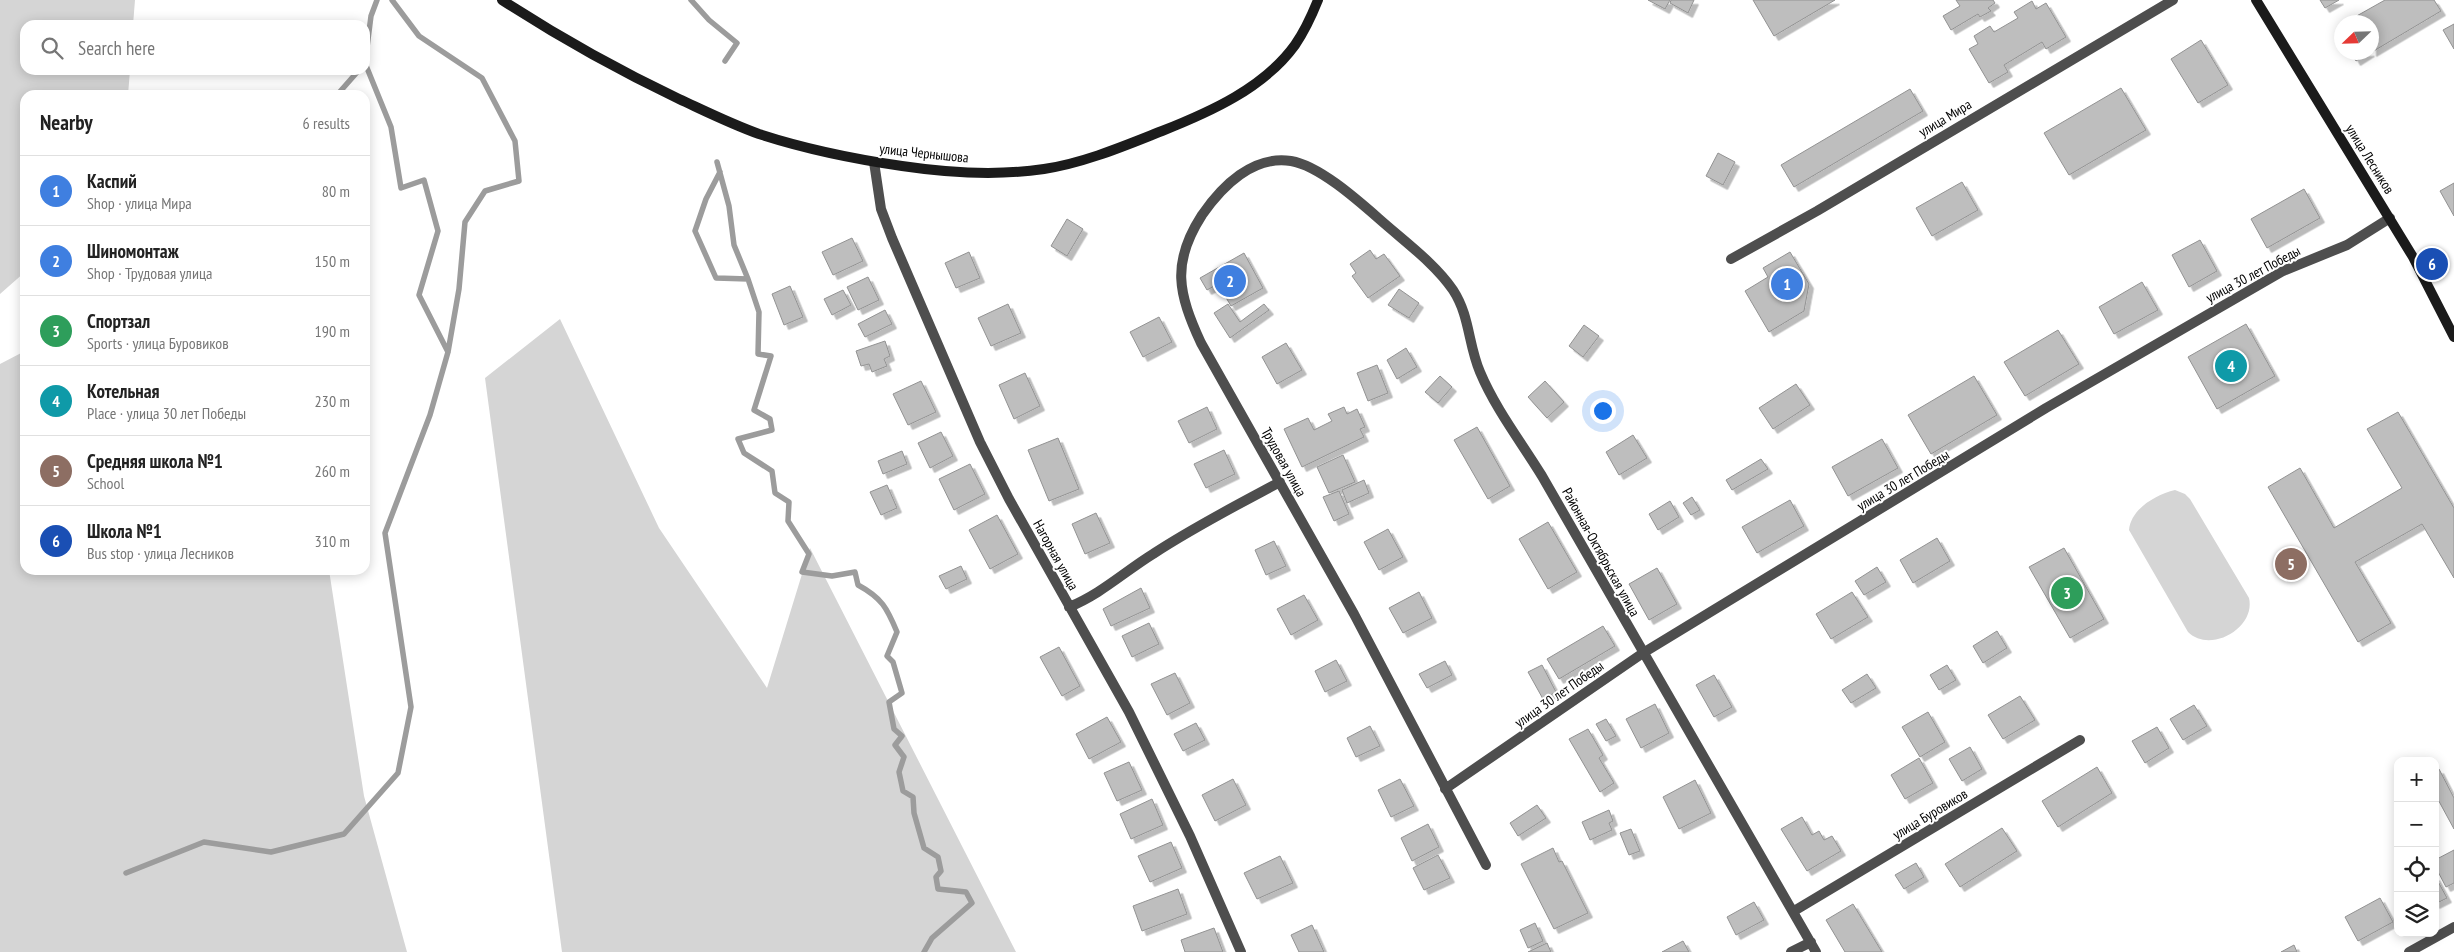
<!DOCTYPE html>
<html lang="en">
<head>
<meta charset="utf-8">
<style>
  body { margin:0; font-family:"PT Sans Narrow",sans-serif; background:#f2f2f2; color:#222 }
  .controls { position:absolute; right:15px; bottom:15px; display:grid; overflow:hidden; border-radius:10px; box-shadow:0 2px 12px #0003 }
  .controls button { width:45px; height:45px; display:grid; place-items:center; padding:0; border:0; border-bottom:1px solid #e0e0e0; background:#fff; color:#222; font:25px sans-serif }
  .compass { position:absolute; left:2334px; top:15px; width:45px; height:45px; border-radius:50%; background:#fff; box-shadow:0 2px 12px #0003; rotate:247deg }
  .you { position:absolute; left:1602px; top:410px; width:18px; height:18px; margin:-12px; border:4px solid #fff; border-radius:50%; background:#1a73e8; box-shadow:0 0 0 8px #1a73e833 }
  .badge { display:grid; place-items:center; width:32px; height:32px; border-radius:50%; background:#111827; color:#fff; font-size:16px; font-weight:700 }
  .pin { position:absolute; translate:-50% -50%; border:2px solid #fff; box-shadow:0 1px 5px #0006 }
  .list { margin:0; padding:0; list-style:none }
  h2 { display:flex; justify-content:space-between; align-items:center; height:65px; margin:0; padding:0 20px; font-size:21px }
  h2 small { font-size:16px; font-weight:400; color:#767676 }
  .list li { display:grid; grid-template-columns:32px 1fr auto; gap:15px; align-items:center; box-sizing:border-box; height:70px; padding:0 20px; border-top:1px solid #e0e0e0 }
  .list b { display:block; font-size:19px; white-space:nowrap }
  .list p { margin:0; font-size:16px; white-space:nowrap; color:#767676 }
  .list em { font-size:16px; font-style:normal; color:#767676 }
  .icon { flex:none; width:28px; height:28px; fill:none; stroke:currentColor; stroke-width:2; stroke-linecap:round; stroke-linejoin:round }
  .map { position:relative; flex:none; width:2454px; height:952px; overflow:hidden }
  .search { position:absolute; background:#fff; box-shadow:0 2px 12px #0003; left:20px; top:20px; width:350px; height:55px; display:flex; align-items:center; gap:12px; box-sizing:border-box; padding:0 18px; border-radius:15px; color:#767676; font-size:19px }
  .panel { position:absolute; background:#fff; box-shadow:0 2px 12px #0003; left:20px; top:90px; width:350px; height:485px; border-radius:15px }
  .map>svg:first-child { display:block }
  .green { fill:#d5d5d5 }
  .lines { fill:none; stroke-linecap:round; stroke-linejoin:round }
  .stream { stroke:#9c9c9c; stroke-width:5.5 }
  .building { fill:#bebebe; stroke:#929292; filter:url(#shadow) }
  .street { stroke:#4e4e4e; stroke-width:10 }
  .secondary { stroke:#1b1b1b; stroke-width:10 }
  .labels { text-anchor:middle; stroke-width:4; stroke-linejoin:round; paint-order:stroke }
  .street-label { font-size:14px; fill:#000; stroke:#fff }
</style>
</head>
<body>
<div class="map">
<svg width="2454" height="952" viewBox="0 0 2454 952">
  <defs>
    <filter id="shadow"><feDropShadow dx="4.5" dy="4.5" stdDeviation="0" flood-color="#0004"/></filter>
  </defs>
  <rect width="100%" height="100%" fill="#fff"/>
  <path class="green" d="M0 0H135L133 25H25V70H130L128 95H25V272L0 294Z
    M560 319 659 528 767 688 810 548 1016 952H562L485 378Z
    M25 351V570H329L364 796 407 952H0V364Z
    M2175 490 2185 494 2190 499 2249 598C2256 628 2210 654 2188 632L2129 530C2131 509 2155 495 2175 490Z"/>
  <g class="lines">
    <path class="stream" d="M691 0 709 20 737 43 725 61
      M365 63 391 127 401 188 424 180 438 231 419 295 448 352
      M365 63 371 16 377 0
      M337 95 359 70
      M717 162 729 206 734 245 748 279
      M720 172 706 199 695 231 716 278 748 279 759 312 758 354 771 356 754 410 770 419 772 430 738 439 744 453 772 471 775 493 789 502 788 521 809 554 802 572 832 576 855 572 858 585C882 598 887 608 897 632L887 656 893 662 902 693 889 702 894 729 902 736 895 745 904 757 899 772 903 791 913 797 914 813 924 848 938 857 941 871 936 877 938 889 966 892 972 903 932 938 924 952
      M126 873 204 842 271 852 344 834 398 773 411 707 385 533 430 415 448 352 459 289 465 222 485 191 519 181 515 141 482 78 419 36 392 0"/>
  </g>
  <path class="building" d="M1648 0H1670L1665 9Z
    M1671 0H1694L1688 13 1670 3Z
    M1753 0H1835L1774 36Z
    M1956 0H1993L1995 3 1988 8 1991 11 1980 17 1978 14 1951 30 1943 16 1960 6Z
    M2320 0H2339L2325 8Z
    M2385 0H2434L2441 11 2372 52V22H2346Z
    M2032 1 2036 9 2046 3 2066 37 2046 49 2042 42 2004 65 2008 72 1989 83 1969 49 1978 44 1974 36 1990 26 1994 32 2018 18 2014 12Z
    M2454 24V49L2443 30Z
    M2201 40 2228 85 2198 103 2171 59Z
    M2351 52H2370L2356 61Z
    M2121 88 2146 130 2069 175 2044 133Z
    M1910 89 1923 111 1794 187 1781 165Z
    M1718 153 1735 162 1723 185 1706 176Z
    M1962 182 1978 210 1932 236 1916 208Z
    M2454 183V216L2440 191Z
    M2304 189 2320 218 2267 248 2251 219Z
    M1067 219 1083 229 1067 256 1051 246Z
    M852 238 863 261 833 275 822 252Z
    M2200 240 2217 271 2189 287 2172 255Z
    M1370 250 1376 259 1384 254 1400 276 1368 298 1352 276 1356 273 1350 264Z
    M969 252 980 278 956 288 945 263Z
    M1790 252 1809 284 1804 311 1769 332 1745 291 1768 277 1763 268Z
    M1244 253 1263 288 1231 306 1218 284 1207 290 1200 278Z
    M868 277 879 300 858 310 847 287Z
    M2142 282 2158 310 2114 334 2099 307Z
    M790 286 803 317 784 325 772 294Z
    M1399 289 1419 303 1409 318 1388 305Z
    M843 290 851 305 832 315 824 299Z
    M1008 304 1021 333 991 346 978 318Z
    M1228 304 1240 322 1264 304 1269 310 1230 338 1214 313Z
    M885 310 892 324 865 337 858 324Z
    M1159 317 1172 342 1143 357 1130 332Z
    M2246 324 2275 376 2217 409 2188 357Z
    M1584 325 1599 336 1583 357 1569 346Z
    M2058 330 2079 364 2025 396 2004 362Z
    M885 341 890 356 884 359 887 366 872 372 869 364 861 366 856 351Z
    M1286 343 1302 370 1277 384 1262 357Z
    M1406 348 1417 367 1397 379 1387 360Z
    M1377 365 1388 393 1368 401 1357 373Z
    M1025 373 1040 406 1014 419 999 385Z
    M1440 376 1452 387 1438 403 1425 392Z
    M1974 376 1997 415 1931 454 1908 415Z
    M921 381 936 412 908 425 893 394Z
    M1545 381 1564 402 1547 418 1528 397Z
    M1796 384 1810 405 1773 429 1759 408Z
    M1207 407 1217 429 1189 443 1178 421Z
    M1344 407 1347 414 1357 409 1365 427 1360 429 1364 437 1302 467 1284 429 1308 418 1314 430 1332 421 1328 414Z
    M2398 412 2454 508V578L2422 524 2355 562 2391 623 2358 642 2268 487 2300 468 2334 528 2402 488 2367 429Z
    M1477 427 1510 486 1488 499 1454 440Z
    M941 432 953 456 930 468 918 443Z
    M1633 435 1647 458 1619 475 1606 452Z
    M1058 438 1079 489 1049 501 1028 450Z
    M1882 439 1898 468 1848 496 1832 467Z
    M1224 450 1235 474 1206 488 1194 464Z
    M902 451 907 464 883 474 878 461Z
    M1343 455 1355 482 1329 493 1317 467Z
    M1761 459 1768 469 1732 490 1726 480Z
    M970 464 985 494 954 510 939 479Z
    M1364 480 1369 493 1347 503 1342 490Z
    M887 485 897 508 881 515 870 492Z
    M1339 491 1349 514 1334 521 1323 497Z
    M1692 497 1700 510 1691 515 1683 503Z
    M1790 500 1804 526 1757 553 1742 527Z
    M1670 501 1679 517 1658 530 1649 514Z
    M1096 513 1110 543 1085 554 1072 524Z
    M997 515 1018 554 990 569 969 530Z
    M1548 522 1577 572 1548 589 1519 539Z
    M1388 529 1403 557 1379 570 1364 542Z
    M1937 538 1950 561 1913 583 1900 560Z
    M1274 541 1286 566 1266 575 1255 550Z
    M2064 548 2104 619 2070 638 2029 567Z
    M961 566 967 579 946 589 939 576Z
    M1877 567 1886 582 1864 595 1855 581Z
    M1657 568 1677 604 1649 620 1629 584Z
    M1141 588 1150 608 1111 626 1103 609Z
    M1419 592 1432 618 1403 633 1389 608Z
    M1852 592 1868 617 1831 639 1816 614Z
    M1304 595 1318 620 1291 635 1277 609Z
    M1149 623 1159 644 1132 657 1122 636Z
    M1603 626 1615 646 1559 679 1547 659Z
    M1997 631 2007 648 1983 663 1973 646Z
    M1059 647 1080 686 1062 696 1040 657Z
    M1336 660 1347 681 1325 692 1315 671Z
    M1445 661 1452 675 1427 688 1419 674Z
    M1542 665 1556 692 1543 699 1528 672Z
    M1947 665 1956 680 1939 690 1930 675Z
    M1175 673 1190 703 1167 715 1151 684Z
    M1867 674 1876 688 1851 703 1842 690Z
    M1714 675 1732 707 1714 717 1696 685Z
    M2020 696 2035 720 2003 739 1988 715Z
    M1655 704 1669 733 1641 748 1626 719Z
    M2194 705 2207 726 2183 740 2170 719Z
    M1928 712 1945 742 1920 757 1902 727Z
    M1107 717 1121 742 1089 759 1076 734Z
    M1606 719 1616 736 1606 741 1596 724Z
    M1196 723 1205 740 1183 751 1174 734Z
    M1370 726 1380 746 1356 757 1347 738Z
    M2157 727 2169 748 2145 763 2132 741Z
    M1588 729 1603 755 1599 758 1614 783 1600 792 1569 739Z
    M1970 747 1982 769 1962 781 1949 759Z
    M1919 758 1933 783 1905 799 1891 775Z
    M1129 762 1142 790 1117 801 1104 773Z
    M2097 767 2112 793 2058 827 2042 801Z
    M2439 769 2454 798V829L2435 794V771Z
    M1233 779 1246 805 1215 821 1202 795Z
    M1400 779 1414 806 1391 817 1378 790Z
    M1695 780 1711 813 1679 829 1663 797Z
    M1152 799 1163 825 1131 839 1120 814Z
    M1537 805 1546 818 1518 836 1510 823Z
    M1609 810 1613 821 1609 823 1612 830 1590 840 1582 822Z
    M1802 817 1812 835 1819 831 1824 840 1832 836 1841 851 1807 871 1781 829Z
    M1428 824 1439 847 1412 861 1401 838Z
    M2002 828 2017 851 1960 887 1945 864Z
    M1631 829 1640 851 1629 855 1620 833Z
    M1171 842 1182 868 1150 882 1138 856Z
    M1553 848 1559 862 1562 861 1588 913 1554 929 1521 864Z
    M2454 850V883L2446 887 2435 866V860Z
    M1438 855 1450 878 1424 890 1413 868Z
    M1280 856 1293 883 1257 899 1244 873Z
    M1916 863 1924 877 1904 889 1895 875Z
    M2435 876 2447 898 2435 904Z
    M1178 889 1187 914 1142 931 1133 906Z
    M2380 898 2393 922 2358 941 2345 917Z
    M1754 902 1764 920 1736 935 1727 917Z
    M1853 904 1882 952H1845L1826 920Z
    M1535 923 1543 941 1528 948 1520 930Z
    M1312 925 1324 952H1299L1291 935Z
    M1214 928 1223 952H1185L1181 940Z
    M1683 941 1689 952H1662Z
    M1547 943 1551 952H1528Z
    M2294 945 2297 952H2281Z"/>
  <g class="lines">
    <path class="street" d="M874 162 881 209 892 238 980 442 1009 499 1129 712 1190 836 1241 952
      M1731 259 1817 211 2173 0
      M1069 607C1101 594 1124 572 1153 554 1194 527 1237 505 1280 482
      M1445 789 1643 653 2046 408 2283 271 2347 245 2390 218
      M1486 865 1354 614 1201 343C1178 293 1171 263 1202 215 1222 186 1253 155 1291 161 1321 166 1362 204 1385 224 1408 244 1436 265 1453 290 1470 316 1468 344 1480 372 1495 408 1521 442 1542 476L1816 952
      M1794 911 2080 740
      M1791 952 1811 942
      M2409 952 2454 927"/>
    <path class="secondary" d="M502 0C559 37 618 70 679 99 705 111 731 124 759 134 805 149 854 159 902 166 949 173 997 176 1044 169 1084 163 1124 146 1162 131 1210 112 1264 88 1295 45 1304 32 1312 15 1318 0
      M2256 0 2413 257 2454 337"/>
  </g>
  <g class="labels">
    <g class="street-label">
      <text transform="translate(1945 118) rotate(-31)" y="5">улица Мира</text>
      <text transform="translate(924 153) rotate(6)" y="5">улица Чернышова</text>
      <text transform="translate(2370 159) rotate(58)" y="5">улица Лесников</text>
      <text transform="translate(2253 274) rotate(-28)" y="5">улица 30 лет Победы</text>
      <text transform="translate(1284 462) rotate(61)" y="5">Трудовая улица</text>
      <text transform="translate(1903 480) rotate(-31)" y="5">улица 30 лет Победы</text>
      <text transform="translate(1601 552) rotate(61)" y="5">Районная-Октябрьская улица</text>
      <text transform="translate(1056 555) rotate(61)" y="5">Нагорная улица</text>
      <text transform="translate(1559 694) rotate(-35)" y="5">улица 30 лет Победы</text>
      <text transform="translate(1930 814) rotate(-31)" y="5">улица Буровиков</text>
    </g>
  </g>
</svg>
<div class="controls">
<button>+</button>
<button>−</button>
<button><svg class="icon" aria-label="locate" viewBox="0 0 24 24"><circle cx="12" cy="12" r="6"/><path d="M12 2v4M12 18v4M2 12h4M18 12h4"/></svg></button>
<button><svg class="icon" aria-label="layers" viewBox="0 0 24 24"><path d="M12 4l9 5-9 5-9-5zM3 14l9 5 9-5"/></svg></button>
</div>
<svg class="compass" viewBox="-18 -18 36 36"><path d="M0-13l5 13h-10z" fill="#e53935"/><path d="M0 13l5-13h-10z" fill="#767676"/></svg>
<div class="you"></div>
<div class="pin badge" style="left:1787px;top:284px;background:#3f7fe0">1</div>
<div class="pin badge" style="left:1230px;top:281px;background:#3f7fe0">2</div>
<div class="pin badge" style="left:2067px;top:593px;background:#2e9e5b">3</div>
<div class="pin badge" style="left:2231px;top:366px;background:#0f9aa8">4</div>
<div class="pin badge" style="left:2291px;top:564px;background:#8d6e63">5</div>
<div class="pin badge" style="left:2432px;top:264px;background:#1a4fb4">6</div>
<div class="search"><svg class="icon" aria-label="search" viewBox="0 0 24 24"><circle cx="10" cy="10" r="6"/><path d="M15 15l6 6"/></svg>Search here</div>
<section class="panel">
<h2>Nearby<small>6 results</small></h2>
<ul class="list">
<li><span class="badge" style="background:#3f7fe0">1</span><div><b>Каспий</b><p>Shop · улица Мира</p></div><em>80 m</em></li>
<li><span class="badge" style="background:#3f7fe0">2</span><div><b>Шиномонтаж</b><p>Shop · Трудовая улица</p></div><em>150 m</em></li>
<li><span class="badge" style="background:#2e9e5b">3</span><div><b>Спортзал</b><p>Sports · улица Буровиков</p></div><em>190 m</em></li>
<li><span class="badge" style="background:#0f9aa8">4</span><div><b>Котельная</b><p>Place · улица 30 лет Победы</p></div><em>230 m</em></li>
<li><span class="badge" style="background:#8d6e63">5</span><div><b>Средняя школа №1</b><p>School</p></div><em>260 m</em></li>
<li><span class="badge" style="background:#1a4fb4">6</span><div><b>Школа №1</b><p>Bus stop · улица Лесников</p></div><em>310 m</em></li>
</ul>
</section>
</div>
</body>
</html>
